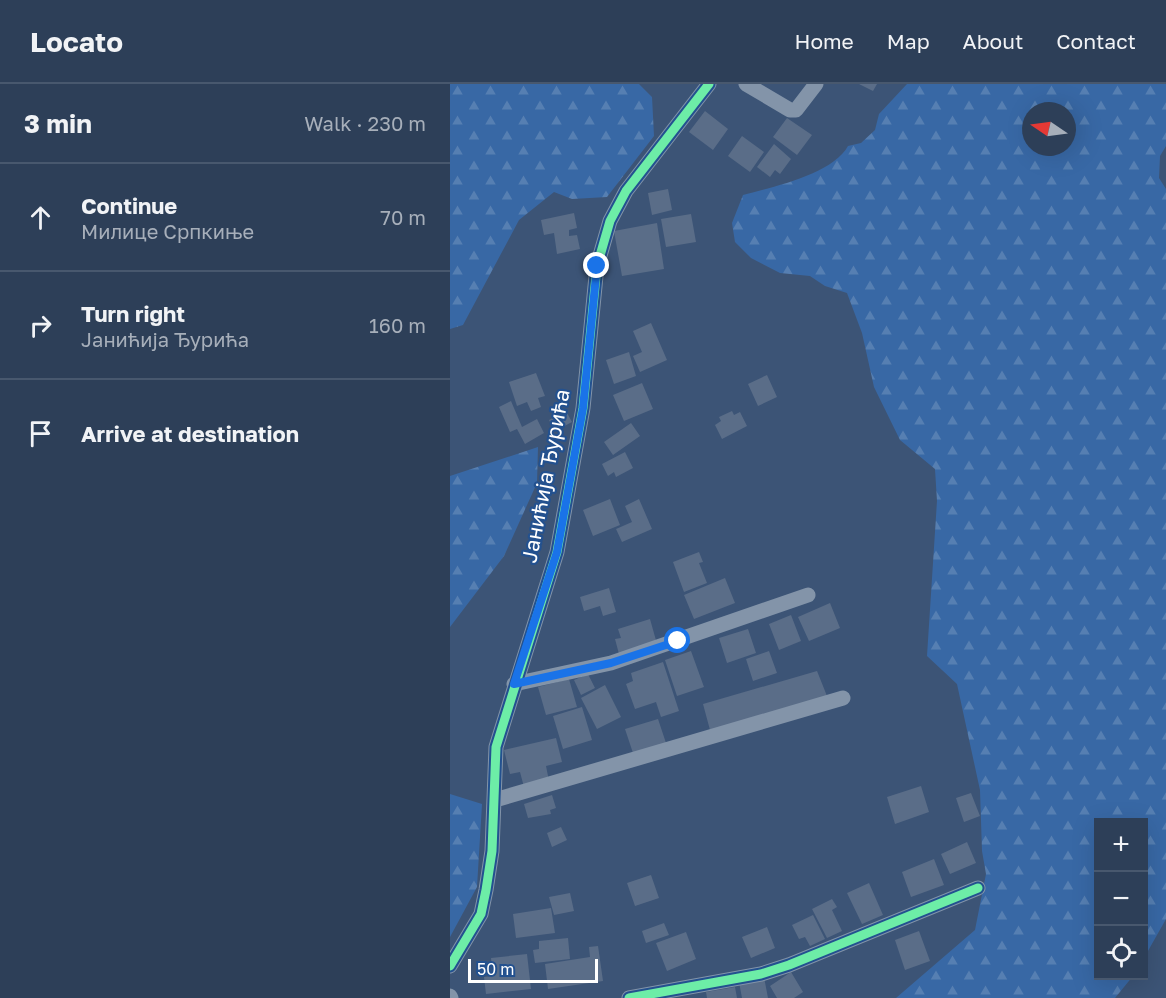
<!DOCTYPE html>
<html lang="en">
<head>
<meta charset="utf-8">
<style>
  body { margin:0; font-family:"Golos Text",sans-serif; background:#394a61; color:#f1f3f6 }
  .controls { position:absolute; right:18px; bottom:18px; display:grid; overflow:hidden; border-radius:0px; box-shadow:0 6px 24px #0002 }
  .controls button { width:54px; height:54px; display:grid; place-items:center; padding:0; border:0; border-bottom:2px solid #48586e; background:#2d3f58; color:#f1f3f6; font:30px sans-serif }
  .compass { position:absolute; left:572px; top:18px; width:54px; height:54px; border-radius:50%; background:#2d3f58; box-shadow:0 6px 24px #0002; rotate:283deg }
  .scale { position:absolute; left:18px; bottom:15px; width:130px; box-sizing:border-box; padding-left:6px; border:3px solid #fff; border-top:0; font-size:16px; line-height:21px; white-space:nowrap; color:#fff; -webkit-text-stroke:4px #23518f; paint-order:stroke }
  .stop { position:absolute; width:18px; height:18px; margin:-14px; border:4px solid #1a73e8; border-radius:50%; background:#fff }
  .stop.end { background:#1a73e8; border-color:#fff; box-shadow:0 2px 6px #0008 }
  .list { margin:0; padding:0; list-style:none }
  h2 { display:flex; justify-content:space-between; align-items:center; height:78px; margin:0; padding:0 24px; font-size:26px }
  h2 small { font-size:20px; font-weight:400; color:#a7afba }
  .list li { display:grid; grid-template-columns:39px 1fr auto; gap:18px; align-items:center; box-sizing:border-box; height:108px; padding:0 24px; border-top:2px solid #48586e }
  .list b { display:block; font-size:22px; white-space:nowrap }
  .list p { margin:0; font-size:20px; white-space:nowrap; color:#a7afba }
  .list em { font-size:20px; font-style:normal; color:#a7afba }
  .icon { flex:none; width:33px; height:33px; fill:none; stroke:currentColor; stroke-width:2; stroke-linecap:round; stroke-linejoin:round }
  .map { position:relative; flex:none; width:716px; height:914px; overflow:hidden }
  header { display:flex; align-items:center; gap:36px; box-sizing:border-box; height:84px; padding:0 30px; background:#2d3f58; border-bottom:2px solid #48586e }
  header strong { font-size:28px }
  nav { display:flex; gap:33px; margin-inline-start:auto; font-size:21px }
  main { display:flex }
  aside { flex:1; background:#2d3f58 }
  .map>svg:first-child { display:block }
  .forest { fill:url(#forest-firs); fill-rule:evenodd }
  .building { fill:#5a6d88 }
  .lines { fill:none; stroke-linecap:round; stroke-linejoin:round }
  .minor { stroke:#8394a9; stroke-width:15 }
  .cycleway-casing { stroke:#23518f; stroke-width:13 }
  .cycleway { stroke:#6deda7; stroke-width:9 }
  .route { stroke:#1a73e8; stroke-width:8 }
  .labels { text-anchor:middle; stroke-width:4.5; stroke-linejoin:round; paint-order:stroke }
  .street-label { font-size:21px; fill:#fff; stroke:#23518f }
</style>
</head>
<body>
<header>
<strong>Locato</strong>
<nav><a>Home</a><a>Map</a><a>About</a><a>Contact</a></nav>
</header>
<main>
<aside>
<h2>3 min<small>Walk · 230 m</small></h2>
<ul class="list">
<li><svg class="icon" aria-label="ahead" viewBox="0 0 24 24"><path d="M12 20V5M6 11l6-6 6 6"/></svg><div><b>Continue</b><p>Милице Српкиње</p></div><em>70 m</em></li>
<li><svg class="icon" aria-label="right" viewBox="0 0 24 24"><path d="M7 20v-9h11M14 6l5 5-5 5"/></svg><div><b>Turn right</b><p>Јанићија Ђурића</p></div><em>160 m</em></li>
<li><svg class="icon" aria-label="arrive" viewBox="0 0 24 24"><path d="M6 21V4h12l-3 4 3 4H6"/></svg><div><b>Arrive at destination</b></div></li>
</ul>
</aside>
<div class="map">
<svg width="716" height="914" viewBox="0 0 716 914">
  <defs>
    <pattern id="forest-firs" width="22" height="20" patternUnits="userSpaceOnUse" patternTransform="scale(1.5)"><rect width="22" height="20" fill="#3868a5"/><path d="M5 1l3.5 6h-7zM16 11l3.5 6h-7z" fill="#567fb2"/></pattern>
  </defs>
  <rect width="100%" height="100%" fill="#3c5476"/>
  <path class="forest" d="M0 0H189L202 13 204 52 157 113 122 115 104 108 69 136 13 241 0 245Z
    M457 0H716V62L710 72 709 94 716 105V835L694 874V738H648V892H683L665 914H446L525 846 536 790 532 767 530 706 507 600 477 572 487 417 485 385 450 356 424 303 412 249 397 209 375 202 360 192 330 189 301 174 285 158 282 139 293 111C323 103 383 90 398 62L411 59 425 46 429 30ZM581 27H617V63H581Z
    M88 363 87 399 54 472 0 543V392Z
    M0 710 32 720 27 803 0 853Z"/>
  <path class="building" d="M409 0H427L423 7Z
    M255 27 278 45 263 66 239 48Z
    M337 34 362 51 347 71 323 53Z
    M292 52 314 68 300 88 278 72Z
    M324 60 341 75 330 90 325 86 320 93 307 83Z
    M218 105 222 126 202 131 198 109Z
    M124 129 127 144 119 146V152L127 151 130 165 107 170 104 149 94 151 91 136Z
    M241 130 246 158 216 163 211 135Z
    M207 139 214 185 172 192 164 147Z
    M201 239 217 276 190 288 183 272 192 268 183 247Z
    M179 268 186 292 164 300 156 276Z
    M86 289 95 312 88 314 91 323 81 327 77 318 67 322 59 298Z
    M317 291 327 313 308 322 298 300Z
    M192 299 203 325 174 337 163 311Z
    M61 317 72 343 87 335 94 349 75 360 67 345 60 348 49 323Z
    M116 327 122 338 105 347 99 336Z
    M282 327 284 331 290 328 297 342 272 355 265 341 271 337 269 333Z
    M181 339 190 352 163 371 154 358Z
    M175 368 183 384 166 393 164 388 158 392 152 380Z
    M160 415 170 441 143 452 133 426Z
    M189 415 202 445 172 458 166 445 182 438 175 422Z
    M249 468 253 478 249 479 257 499 234 508 223 478Z
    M275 494 285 519 244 535 234 511Z
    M159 504 166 528 153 532 150 522 134 527 130 513Z
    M380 519 390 544 359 557 348 533Z
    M341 531 351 557 329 566 319 540Z
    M200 535 207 560 169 570 165 555 171 554 168 545Z
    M298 545 306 569 277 579 269 554Z
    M241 567 254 603 227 612 215 576Z
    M319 567 327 589 303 597 296 575Z
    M213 578 229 627 211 633 206 618 185 625 176 600 183 597 181 589Z
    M367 587 377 612 260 646 253 620Z
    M138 590 145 604 131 611 124 596Z
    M119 595 127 623 96 631 88 603Z
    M155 601 171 633 147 645 131 614Z
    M132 623 142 656 113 665 103 632Z
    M208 635 217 662 184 672 175 645Z
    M106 654 112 678 96 682 99 697 74 703 70 688 60 690 54 666Z
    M471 702 479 728 445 740 437 713Z
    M521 709 530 732 514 738 506 714Z
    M102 711 106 724 100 726 101 730 78 734 74 720Z
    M111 743 117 756 102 763 97 749Z
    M517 758 526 779 500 790 491 770Z
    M484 775 494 801 461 813 452 788Z
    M201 791 209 814 185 822 177 799Z
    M419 799 433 831 412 840 397 809Z
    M120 809 124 827 104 831 99 813Z
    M382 815 387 823 382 826 392 847 377 854 362 825Z
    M101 824 105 849 66 854 63 830Z
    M363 831 375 855 360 862 355 853 349 855 342 841Z
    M214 839 219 851 196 859 192 847Z
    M317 843 325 864 301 874 292 853Z
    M469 847 480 877 455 886 445 856Z
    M236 848 246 875 217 887 206 859Z
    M118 854 120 875 85 879 83 866 89 865V857Z
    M148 862 153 897 98 905 95 880 140 873 139 863Z
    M77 870 81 905 36 910 34 893 43 892 41 874Z
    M341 888 353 908 344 914H327L320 902Z
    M314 893 318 914H292L289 898Z
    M285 903 287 914H257L256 908Z"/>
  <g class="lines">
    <path class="minor" d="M296 0 340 26H346L366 0
      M64 600 161 579 358 511
      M45 716 393 614
      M0 882 31 830 36 806 42 767 46 663 107 468 133 324 147 182 160 137 176 107 259 0
      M0 912 1 914
      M179 914 311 890 339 881 528 804"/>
    <defs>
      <path id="cycleway" d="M0 882 31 830 36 806 42 767 46 663 107 468 133 324 147 182 160 137 176 107 259 0
        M179 914 311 890 339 881 528 804"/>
    </defs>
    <use href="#cycleway" class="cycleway-casing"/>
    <use href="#cycleway" class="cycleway"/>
  </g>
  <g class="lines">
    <path class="route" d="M147 182 133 324 107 468 64 600 161 579 228 557"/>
  </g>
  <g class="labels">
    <g class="street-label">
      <text transform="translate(96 392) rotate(-79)" y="7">Јанићија Ђурића</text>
    </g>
  </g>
</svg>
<div class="controls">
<button>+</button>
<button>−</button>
<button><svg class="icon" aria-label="locate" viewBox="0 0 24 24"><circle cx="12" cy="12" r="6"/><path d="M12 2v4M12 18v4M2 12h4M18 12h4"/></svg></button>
</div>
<svg class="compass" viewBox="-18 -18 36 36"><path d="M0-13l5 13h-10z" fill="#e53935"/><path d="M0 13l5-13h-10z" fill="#a7afba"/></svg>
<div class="scale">50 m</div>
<div class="stop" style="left:228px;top:557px"></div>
<div class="stop end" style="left:147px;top:182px"></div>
</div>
</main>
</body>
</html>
